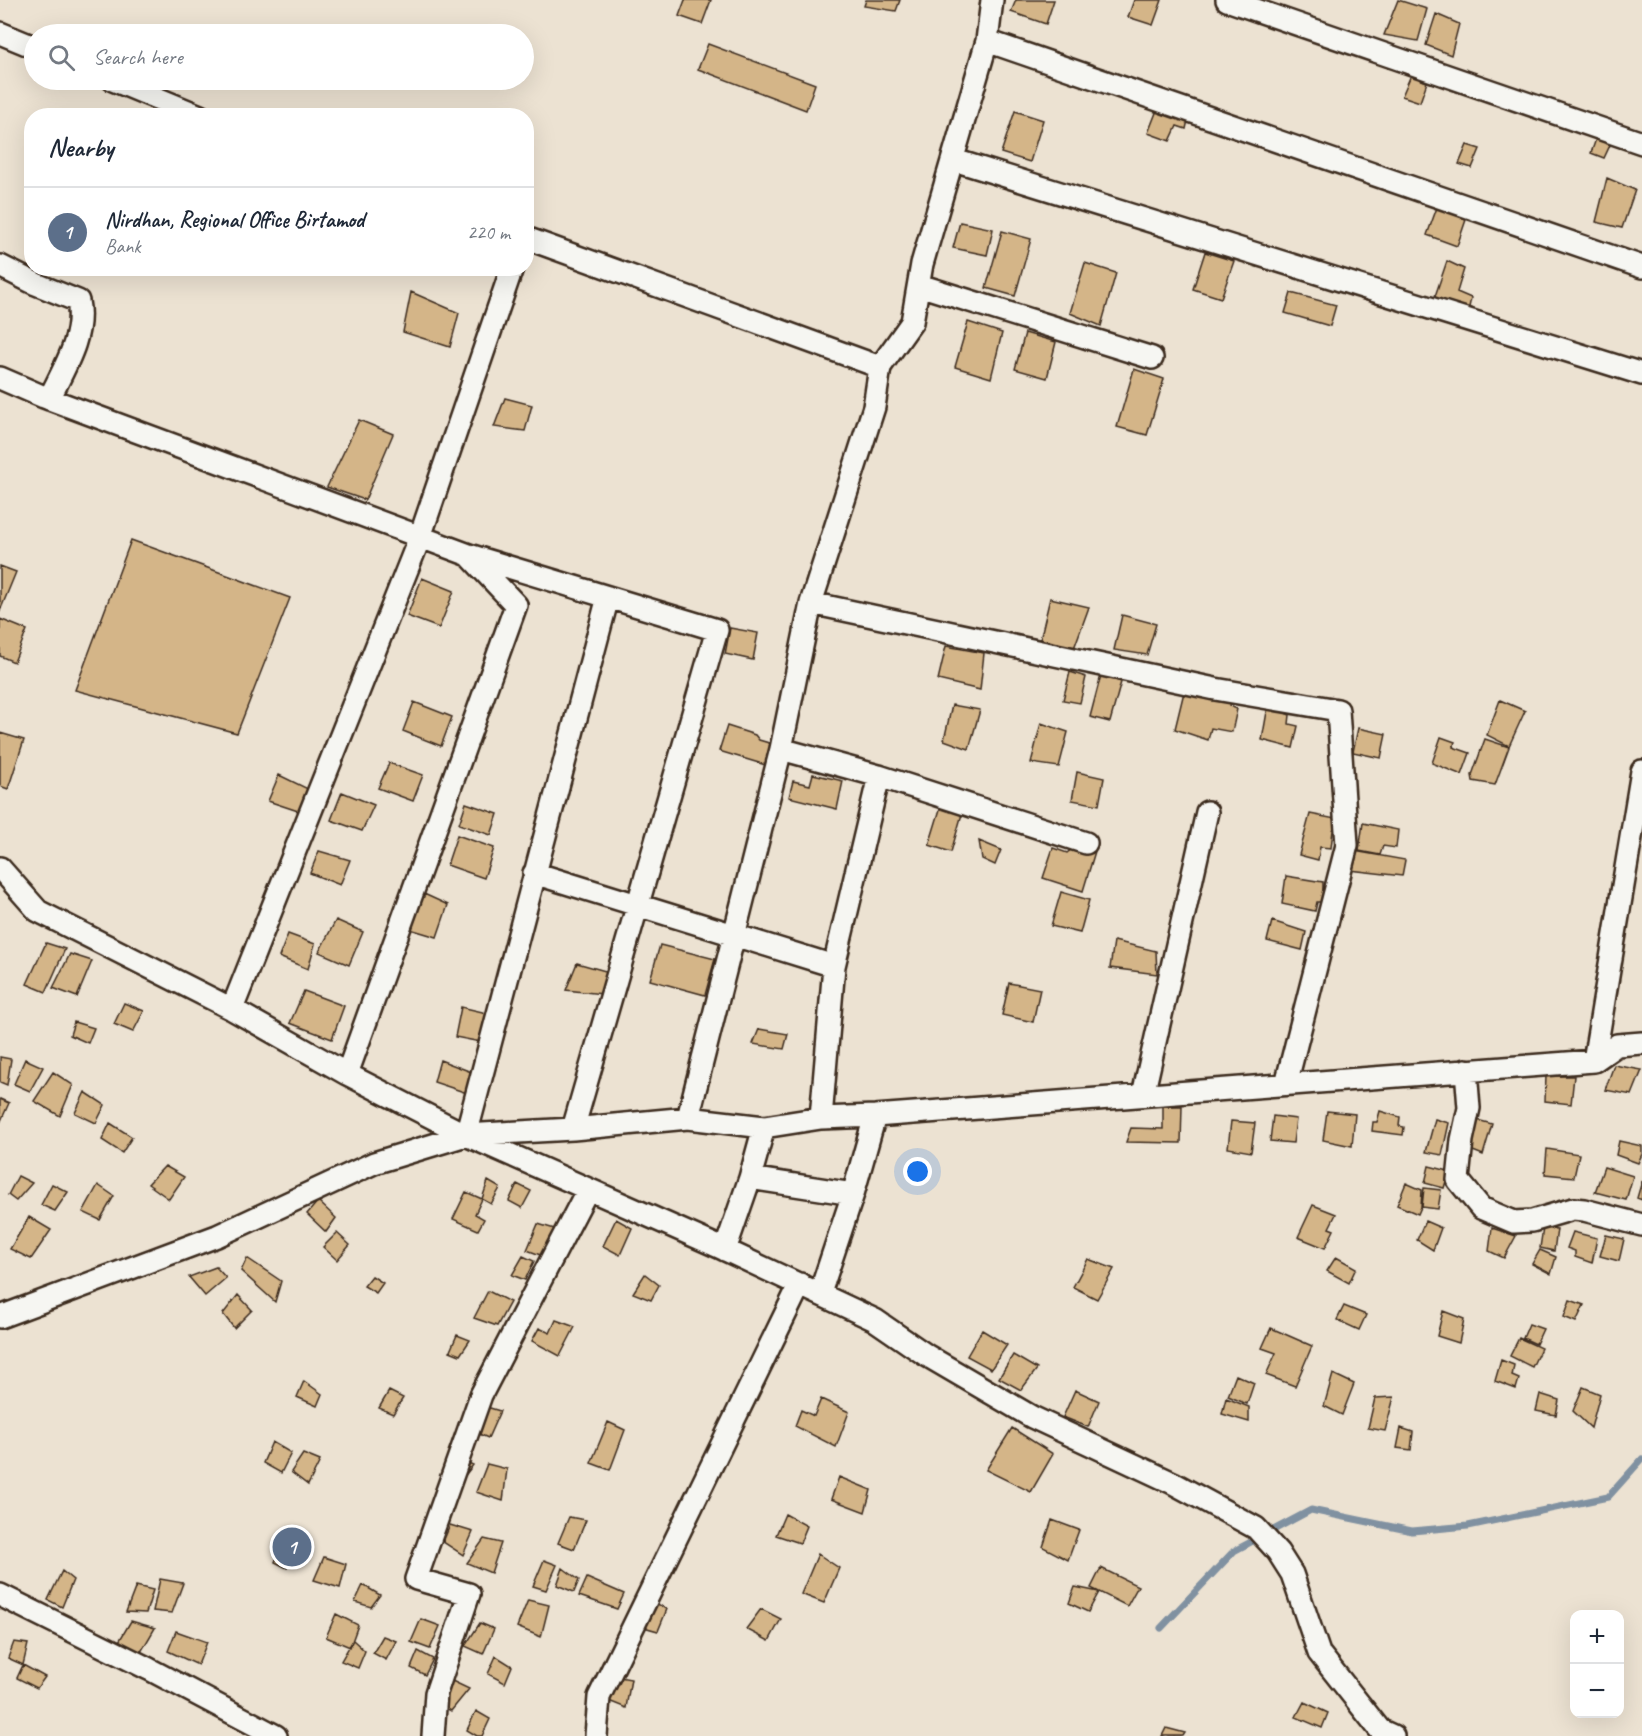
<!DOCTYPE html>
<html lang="en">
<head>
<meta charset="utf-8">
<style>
  body { margin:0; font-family:Caveat,sans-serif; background:#f6f6f7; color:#1f2937 }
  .controls { position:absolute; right:18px; bottom:18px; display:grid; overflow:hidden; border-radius:12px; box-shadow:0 6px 24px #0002 }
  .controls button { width:54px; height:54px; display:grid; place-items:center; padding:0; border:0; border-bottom:2px solid #e0e1e3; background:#fff; color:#1f2937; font:30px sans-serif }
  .you { position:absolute; left:918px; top:1172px; width:21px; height:21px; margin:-15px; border:4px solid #fff; border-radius:50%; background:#1a73e8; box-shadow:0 0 0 9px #1a73e833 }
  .badge { display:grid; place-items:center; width:39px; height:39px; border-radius:50%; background:#c8321e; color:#fff; font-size:20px; font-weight:700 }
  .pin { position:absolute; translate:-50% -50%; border:3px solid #fff; box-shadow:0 2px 6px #0006 }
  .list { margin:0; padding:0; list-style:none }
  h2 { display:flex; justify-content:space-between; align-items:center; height:78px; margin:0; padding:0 24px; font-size:26px }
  h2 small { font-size:20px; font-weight:400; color:#747a83 }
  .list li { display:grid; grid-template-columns:39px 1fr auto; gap:18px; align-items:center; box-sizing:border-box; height:90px; padding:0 24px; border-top:2px solid #e0e1e3 }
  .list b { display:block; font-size:22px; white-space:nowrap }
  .list p { margin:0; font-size:20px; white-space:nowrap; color:#747a83 }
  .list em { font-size:20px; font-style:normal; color:#747a83 }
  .icon { flex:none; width:33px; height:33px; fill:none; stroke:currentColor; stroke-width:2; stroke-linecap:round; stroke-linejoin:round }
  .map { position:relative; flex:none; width:1642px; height:1736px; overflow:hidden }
  .search { position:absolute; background:#fff; box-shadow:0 6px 24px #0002; left:24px; top:24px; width:510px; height:66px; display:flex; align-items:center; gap:15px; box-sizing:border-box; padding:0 21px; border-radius:33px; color:#747a83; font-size:22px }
  .panel { position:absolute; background:#fff; box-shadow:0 6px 24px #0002; left:24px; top:108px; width:510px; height:168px; border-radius:24px }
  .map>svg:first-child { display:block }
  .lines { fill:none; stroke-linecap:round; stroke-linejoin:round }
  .stream { stroke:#8091a1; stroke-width:7 }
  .building { fill:#d4b588; stroke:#3b2a1e; stroke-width:1.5 }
  .minor-casing { stroke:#3b2a1e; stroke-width:26 }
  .minor { stroke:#f6f6f2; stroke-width:21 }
</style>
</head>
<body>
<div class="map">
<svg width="1642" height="1736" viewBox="0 0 1642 1736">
  <rect width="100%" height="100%" fill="#ece2d2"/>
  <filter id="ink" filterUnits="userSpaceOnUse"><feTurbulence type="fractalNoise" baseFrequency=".0167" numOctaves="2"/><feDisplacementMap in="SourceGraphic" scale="12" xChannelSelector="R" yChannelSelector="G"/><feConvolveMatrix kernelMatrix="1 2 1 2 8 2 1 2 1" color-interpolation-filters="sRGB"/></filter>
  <g filter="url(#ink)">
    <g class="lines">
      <path class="stream" d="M1161 1628 1234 1551 1311 1510 1412 1531 1468 1526 1608 1497 1642 1459"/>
    </g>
    <path class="building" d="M685 0H711L702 24 679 16Z
      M866 0H900L896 11 864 6Z
      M1016 0H1054L1046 24 1011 12Z
      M1134 0H1162L1153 25 1128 17Z
      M1398 0 1427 9 1418 41 1384 35Z
      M1436 14 1459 24 1451 55 1426 45Z
      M708 44 815 84 806 110 698 69Z
      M1411 75 1427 82 1420 102 1402 96Z
      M1159 105 1189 116 1186 129 1177 126 1170 141 1148 133Z
      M1015 111 1043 120 1030 162 1001 153Z
      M1597 136 1611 143 1604 158 1591 153Z
      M1467 145 1480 149 1472 168 1459 164Z
      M1607 178 1635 190 1622 228 1596 222Z
      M1439 202 1469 211 1457 246 1427 235Z
      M960 222 993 229 987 255 953 248Z
      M1002 231 1031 239 1015 296 986 288Z
      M1205 252 1234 261 1221 298 1193 289Z
      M1447 261 1464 269 1457 292 1471 298 1467 317 1433 302Z
      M1085 263 1116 273 1101 326 1070 313Z
      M411 292 459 313 450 347 403 332Z
      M1291 293 1336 305 1330 326 1285 313Z
      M968 322 1002 333 991 378 955 367Z
      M1025 333 1056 342 1047 378 1015 369Z
      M1134 369 1164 379 1147 435 1117 427Z
      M505 398 532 405 525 431 494 427Z
      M359 420 393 434 365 500 327 487Z
      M131 540 290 598 237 733 75 690Z
      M0 566 16 572 0 611Z
      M422 578 454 591 439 628 407 616Z
      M1050 598 1089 607 1073 651 1040 640Z
      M1122 615 1156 624 1147 655 1114 650Z
      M0 619 27 630 14 662 0 656Z
      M730 628 758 633 753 660 725 654Z
      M946 646 984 653 980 690 938 680Z
      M1070 672 1086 677 1080 703 1063 700Z
      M1101 675 1121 682 1110 722 1090 717Z
      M1184 692 1231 702 1230 706 1237 709 1232 732 1211 728 1208 740 1175 729Z
      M1500 700 1525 711 1509 746 1487 735Z
      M414 702 452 717 441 746 403 731Z
      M952 705 980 710 969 749 944 740Z
      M1268 706 1290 715 1289 724 1298 726 1293 748 1262 740Z
      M1041 723 1068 732 1059 767 1031 763Z
      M727 726 755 735 759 740 776 745 769 766 719 751Z
      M1358 728 1386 734 1381 758 1353 752Z
      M0 733 24 740 8 789 0 786Z
      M1441 737 1455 742 1453 747 1470 753 1462 775 1432 763Z
      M1485 739 1509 747 1495 785 1473 781 1472 775Z
      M389 763 423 775 413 801 378 788Z
      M1077 772 1104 778 1099 805 1072 800Z
      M813 774 843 781 837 809 789 797 793 781 810 785Z
      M279 775 310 790 301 812 268 801Z
      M342 792 374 805 362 831 331 820Z
      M466 803 498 814 491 835 459 824Z
      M941 806 962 814 951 852 929 845Z
      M1310 814 1341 820 1340 831 1333 830 1331 848 1320 847 1318 860 1299 855Z
      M1363 823 1398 830 1396 848 1383 846 1380 855 1359 851Z
      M457 835 494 848 484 878 447 865Z
      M979 841 1001 850 995 865 982 859Z
      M1053 848 1067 853 1072 849 1096 848 1083 891 1043 878Z
      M319 851 350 860 340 885 310 873Z
      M1354 851 1405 860 1402 876 1350 870Z
      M1286 876 1323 882V902H1317L1315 911 1282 904Z
      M1061 892 1089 900 1080 933 1051 926Z
      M424 894 448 905 437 937 410 929Z
      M336 920 363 932 349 965 319 952Z
      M1272 921 1306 932 1302 950 1267 941Z
      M288 934 315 944 308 969 279 957Z
      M1114 941 1156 951 1157 974 1110 968Z
      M46 943 65 949 46 992 27 984Z
      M660 945 715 959 705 995 650 980Z
      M70 954 92 961 77 997 53 988Z
      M577 963 609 972 603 994 566 990Z
      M1009 983 1040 989 1033 1022 1002 1015Z
      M304 991 344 1006 332 1039 290 1023Z
      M124 1003 144 1011 133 1032 114 1024Z
      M461 1007 487 1013 481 1042 455 1037Z
      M74 1022 94 1028 88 1043 70 1035Z
      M759 1029 788 1034 784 1049 753 1044Z
      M0 1057 11 1059 7 1085 0 1082Z
      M25 1059 43 1067 30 1091 14 1084Z
      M440 1060 474 1073 467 1093 434 1082Z
      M1614 1065 1642 1070 1632 1095 1605 1090Z
      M53 1072 73 1085 60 1116 34 1101Z
      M1546 1076H1574L1571 1104 1545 1101Z
      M85 1092 105 1105 96 1123 75 1113Z
      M0 1099 9 1103 0 1123Z
      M1163 1106H1182L1181 1143 1126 1142 1131 1128 1163 1129Z
      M1327 1111 1355 1114 1352 1146 1323 1140Z
      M1380 1111 1400 1117 1399 1126 1404 1127 1403 1135 1372 1131 1373 1122H1377Z
      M1273 1116 1296 1119 1293 1143 1270 1141Z
      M1470 1118 1492 1124 1483 1155 1463 1147Z
      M1435 1119 1449 1123 1442 1155 1426 1152Z
      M1231 1121 1255 1123 1251 1152 1228 1148Z
      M110 1123 132 1137 122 1153 102 1140Z
      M1619 1141 1642 1146V1154L1638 1163 1616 1155Z
      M1547 1149 1579 1154 1574 1177 1545 1174Z
      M165 1166 184 1177 169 1199 148 1184Z
      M1429 1166 1449 1171 1444 1188 1425 1183Z
      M1604 1167 1633 1176 1626 1200 1595 1192Z
      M18 1176 32 1183 16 1201 8 1195Z
      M488 1181 500 1188 491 1204 482 1199Z
      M1642 1181V1200L1637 1198Z
      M1406 1183 1422 1190 1421 1207 1418 1214 1397 1205Z
      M52 1184 68 1192 55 1211 41 1205Z
      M517 1184 531 1191 522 1208 509 1201Z
      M98 1185 114 1196 100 1220 83 1212Z
      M1424 1188 1441 1190 1438 1209 1422 1207Z
      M466 1192 482 1199 475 1214 484 1219 478 1230 453 1219Z
      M318 1201 336 1218 326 1232 307 1214Z
      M1313 1205 1336 1214 1329 1228 1334 1230 1325 1248 1298 1237Z
      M29 1217 51 1230 31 1259 10 1249Z
      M616 1219 632 1228 620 1255 603 1246Z
      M1425 1221 1441 1228 1433 1250 1417 1240Z
      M538 1224 558 1230 559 1262 527 1250Z
      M1492 1228 1516 1236 1504 1258 1489 1251Z
      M1543 1228 1557 1229 1554 1251 1540 1248Z
      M1573 1232 1597 1238 1592 1263 1575 1257V1251L1567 1248Z
      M337 1233 350 1245 337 1260 323 1247Z
      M1606 1235 1624 1239 1619 1261 1600 1256Z
      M1540 1250 1556 1257 1551 1274 1532 1264Z
      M523 1256 534 1261 525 1280 512 1275Z
      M1336 1257 1356 1268 1349 1283 1327 1271Z
      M247 1258 281 1281 275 1302 241 1271Z
      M1088 1259 1114 1269 1097 1299 1073 1287Z
      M216 1267 226 1278 205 1296 189 1277Z
      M645 1274 659 1285 651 1300 633 1293Z
      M372 1276 383 1283 376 1293 364 1286Z
      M488 1291 510 1302 497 1326 474 1318Z
      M238 1295 252 1310 234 1328 223 1314Z
      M1570 1300 1584 1305 1576 1322 1564 1317Z
      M1344 1306 1366 1315 1359 1330 1337 1320Z
      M1443 1311 1464 1319 1459 1343 1437 1336Z
      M556 1320 575 1327 560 1356 532 1341 539 1328 550 1333Z
      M1529 1324 1543 1329 1536 1344 1523 1338Z
      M1271 1328 1312 1346 1295 1386 1266 1375 1276 1353 1262 1348Z
      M982 1330 1007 1345 991 1369 967 1356Z
      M457 1335 470 1340 460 1355 450 1351Z
      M1519 1338 1541 1348 1532 1367 1510 1356Z
      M1013 1355 1037 1369 1021 1390 999 1378Z
      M1501 1360 1514 1365 1512 1376 1519 1379 1516 1389 1495 1381Z
      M1333 1374 1354 1384 1342 1415 1324 1406Z
      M1236 1375 1254 1383 1247 1404 1228 1396Z
      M304 1381 322 1394 317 1406 297 1397Z
      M1583 1387 1600 1394 1591 1428 1573 1411Z
      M1075 1390 1099 1401 1088 1427 1063 1417Z
      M389 1391 403 1398 393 1414 379 1408Z
      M1540 1394 1559 1400 1556 1415 1536 1411Z
      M1394 1397 1385 1431 1368 1428 1375 1398Z
      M1226 1398 1249 1407V1422L1222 1414Z
      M821 1399 849 1412 836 1447 795 1426 801 1410 814 1416Z
      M473 1403 500 1411 488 1438 463 1427Z
      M608 1422 625 1430 610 1470 591 1463Z
      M1012 1428 1053 1454 1031 1492 986 1470Z
      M1401 1428 1413 1432 1411 1450 1397 1448Z
      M272 1442 291 1453 281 1473 263 1463Z
      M303 1454 320 1461 308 1485 291 1472Z
      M455 1457 473 1465 464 1477 448 1473Z
      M487 1464 507 1469 503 1501 476 1492Z
      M839 1477 871 1490 865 1512 831 1499Z
      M785 1514 807 1526 800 1543 776 1535Z
      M569 1517 586 1520 574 1549 558 1543Z
      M1052 1520 1079 1530 1068 1560 1043 1547Z
      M450 1525 473 1532 463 1555 443 1542Z
      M285 1539 302 1547 287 1568 275 1562Z
      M484 1539 501 1543 491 1573 467 1563Z
      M818 1554 839 1568 824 1603 801 1594Z
      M324 1557 346 1564 340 1588 314 1580Z
      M544 1560 557 1565 546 1590 533 1586Z
      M563 1568 579 1580 574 1592 557 1585Z
      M1101 1568 1138 1586 1127 1606 1091 1588Z
      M62 1571 73 1580 62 1607 48 1600Z
      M587 1578 624 1594 617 1609 579 1596Z
      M160 1579 183 1583 172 1613 153 1611Z
      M363 1585 380 1595 371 1607 355 1602Z
      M136 1586 153 1590 146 1613 126 1612Z
      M1075 1587 1099 1592 1088 1612 1069 1603Z
      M644 1597 667 1609 658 1631 633 1624Z
      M528 1600 549 1605 541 1637 517 1627Z
      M761 1609 781 1619 769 1641 746 1629Z
      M336 1614 358 1625 350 1647 326 1637Z
      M421 1619 440 1626 430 1649 411 1642Z
      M131 1621 155 1628 138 1657 115 1648Z
      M480 1623 494 1629 483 1654 465 1646Z
      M176 1631 207 1642 198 1665 168 1651Z
      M383 1636 396 1641 386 1660 373 1653Z
      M353 1640 365 1651 358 1668 341 1661Z
      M14 1642 28 1644 23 1665 8 1658Z
      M418 1651 433 1659 425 1675 411 1668Z
      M496 1656 512 1666 505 1683 488 1674Z
      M23 1665 45 1677 37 1688 17 1678Z
      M608 1675 631 1679 626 1708 599 1697Z
      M450 1680 469 1689 451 1711 436 1702Z
      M1304 1702 1328 1713 1322 1728 1296 1717Z
      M476 1711 490 1719 482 1736H477L467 1730Z
      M1166 1728 1185 1733 1183 1736H1162Z"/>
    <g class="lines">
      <defs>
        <path id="minor" d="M1227 0 1642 143
          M0 33 34 47
          M987 41 1642 267
          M113 80 200 116
          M954 160 1642 374
          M526 238 880 367
          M0 266 36 284 78 301C85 336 64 368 49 399
          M919 285 1152 358
          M0 378 44 397 469 555 717 630 573 1129
          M811 603 1215 689 1338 710 1347 845 1286 1084
          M781 749 879 776 1086 843
          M0 868 38 911 232 1009 347 1074 466 1135 719 1247 875 1320 926 1355 1032 1417 1173 1483 1256 1528 1278 1552 1292 1574 1319 1653 1380 1730 1393 1736
          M534 873 834 966
          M232 1009 420 537 512 268
          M1594 1061 1642 771
          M1466 1070 1469 1108 1462 1140 1458 1180 1481 1208 1514 1222 1532 1221 1573 1209 1584 1210 1642 1225
          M347 1074 516 605 470 556
          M1143 1095 1207 812
          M688 1118 781 749 811 603 874 407 880 367 912 322 922 264 987 41 992 0
          M821 1118 834 966 879 776
          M466 1135 608 597
          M750 1178 853 1194
          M725 1250 750 1178 764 1127
          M820 1293 853 1194 875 1116
          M0 1317 217 1236 374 1163 466 1135 573 1129 688 1118 764 1127 821 1118 875 1116 1594 1061 1617 1045 1642 1043
          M0 1595 149 1669 276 1736
          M433 1736 436 1693 469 1594 416 1579 481 1395 588 1189
          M596 1736 599 1697 800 1284"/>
      </defs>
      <use href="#minor" class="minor-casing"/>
      <use href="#minor" class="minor"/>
    </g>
  </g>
</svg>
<div class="controls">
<button>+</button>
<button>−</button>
</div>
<div class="you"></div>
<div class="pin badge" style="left:292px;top:1547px;background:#5c6f8a">1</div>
<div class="search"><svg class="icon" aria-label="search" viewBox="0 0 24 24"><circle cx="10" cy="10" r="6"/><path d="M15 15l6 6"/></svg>Search here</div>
<section class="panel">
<h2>Nearby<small></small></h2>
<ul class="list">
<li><span class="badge" style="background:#5c6f8a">1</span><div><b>Nirdhan, Regional Office Birtamod</b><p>Bank</p></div><em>220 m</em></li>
</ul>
</section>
</div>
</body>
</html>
